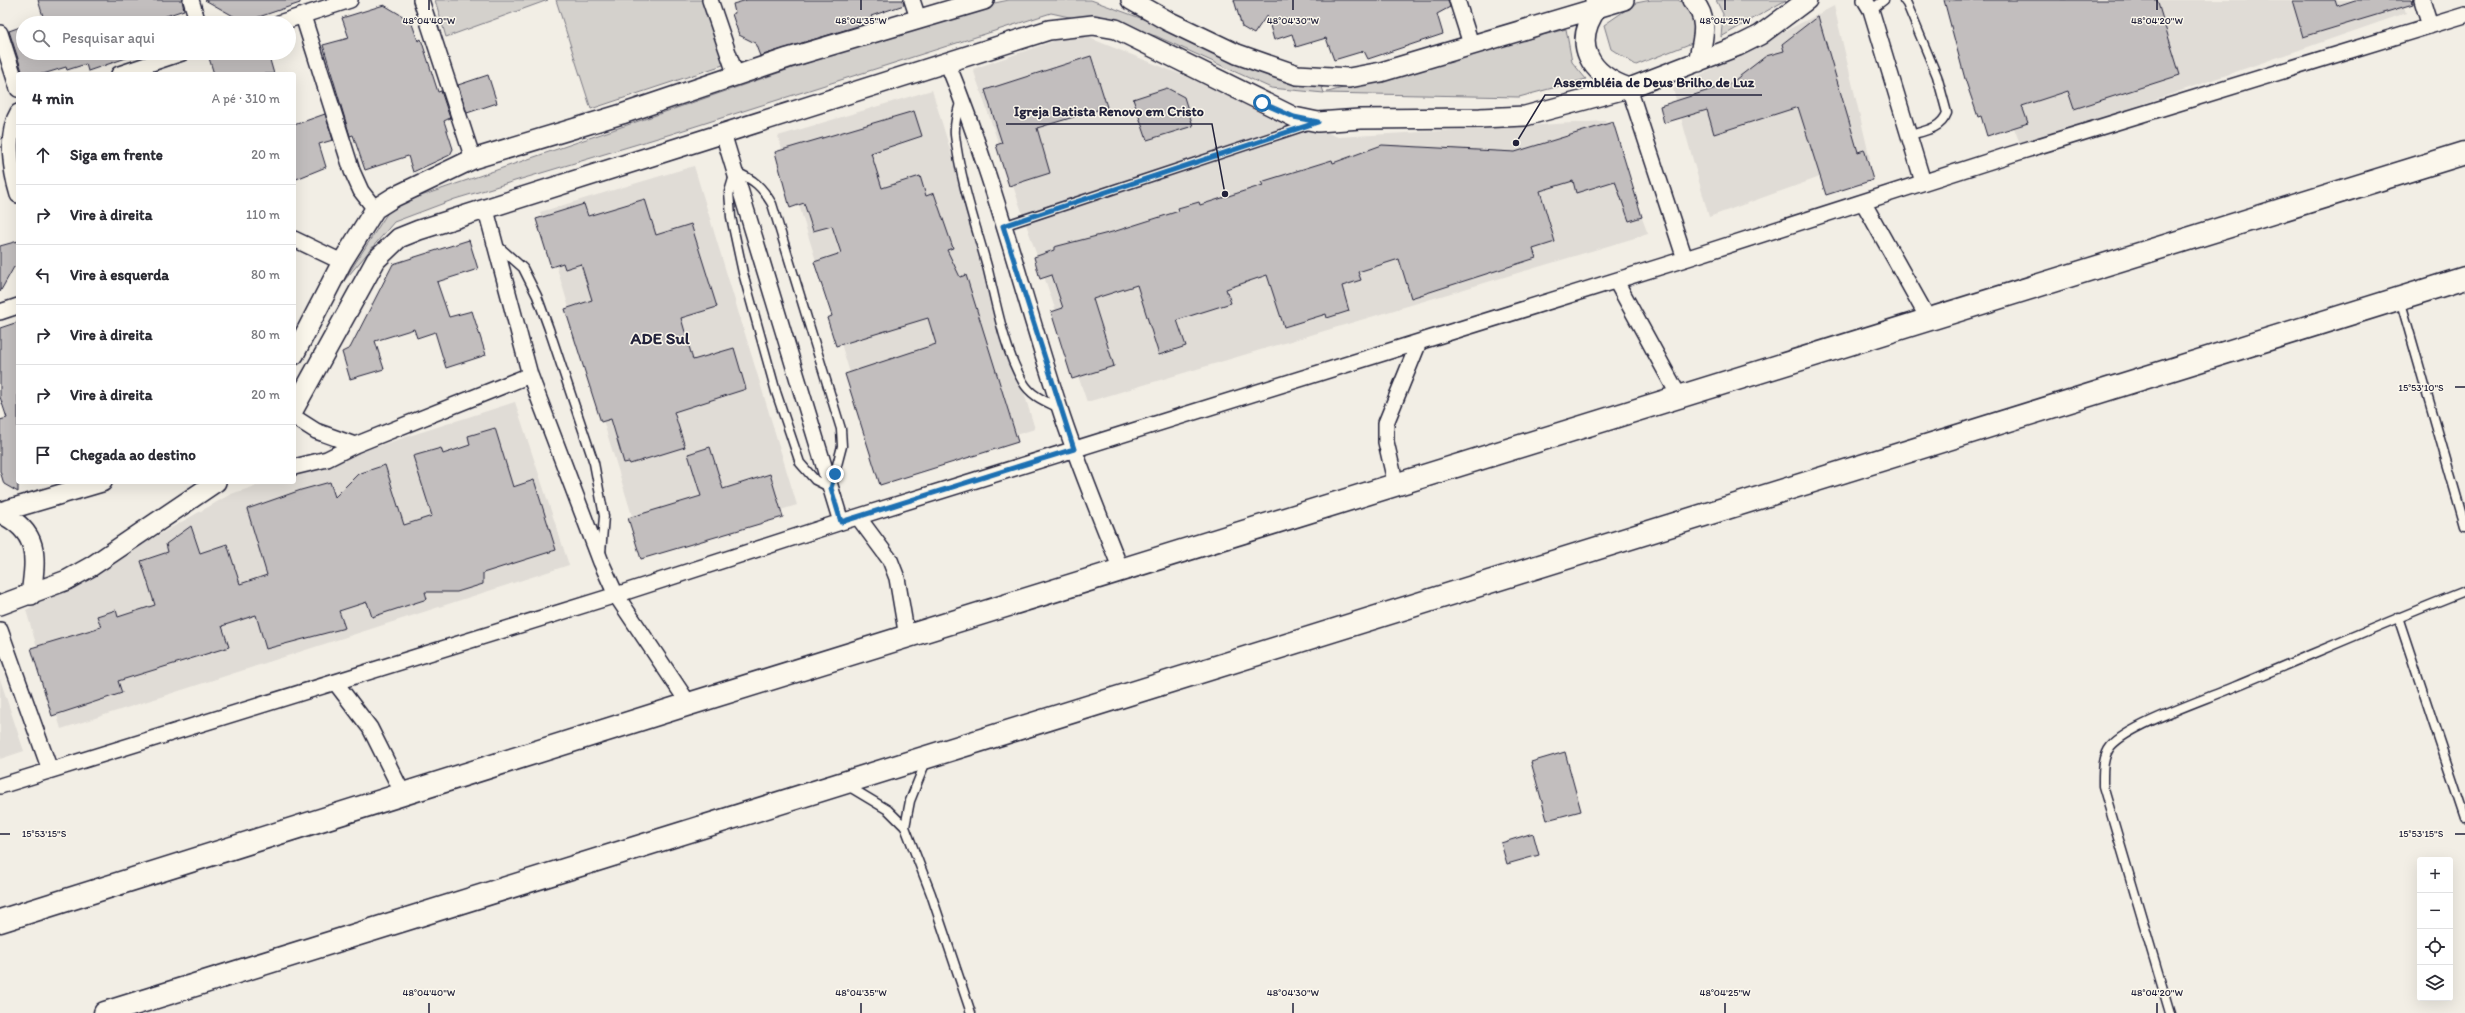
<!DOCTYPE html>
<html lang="pt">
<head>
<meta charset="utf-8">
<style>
  body { margin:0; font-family:Itim,sans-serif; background:#f7f7f7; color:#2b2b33 }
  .controls { position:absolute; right:12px; bottom:12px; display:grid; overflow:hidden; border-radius:4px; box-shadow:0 4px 16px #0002 }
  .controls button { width:36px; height:36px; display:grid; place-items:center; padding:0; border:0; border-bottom:1px solid #e1e1e2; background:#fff; color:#2b2b33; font:20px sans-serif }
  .stop { position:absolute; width:12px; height:12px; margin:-9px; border:3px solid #1f6fb2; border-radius:50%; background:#fff }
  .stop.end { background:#1f6fb2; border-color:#fff; box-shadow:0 1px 4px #0008 }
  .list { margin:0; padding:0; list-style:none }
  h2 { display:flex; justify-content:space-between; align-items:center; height:52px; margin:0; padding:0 16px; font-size:17px }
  h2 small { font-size:13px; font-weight:400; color:#7c7c81 }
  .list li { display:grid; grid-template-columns:26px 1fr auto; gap:12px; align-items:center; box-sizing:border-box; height:60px; padding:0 16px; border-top:1px solid #e1e1e2 }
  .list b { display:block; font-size:15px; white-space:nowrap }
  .list em { font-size:13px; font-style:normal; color:#7c7c81 }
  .icon { flex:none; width:22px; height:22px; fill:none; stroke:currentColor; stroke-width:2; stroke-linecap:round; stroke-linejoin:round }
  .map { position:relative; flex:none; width:2465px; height:1013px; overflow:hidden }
  .search { position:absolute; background:#fff; box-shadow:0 4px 16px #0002; left:16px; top:16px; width:280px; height:44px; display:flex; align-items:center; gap:10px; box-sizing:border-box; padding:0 14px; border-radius:22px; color:#7c7c81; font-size:15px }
  .panel { position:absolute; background:#fff; box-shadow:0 4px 16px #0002; left:16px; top:72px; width:280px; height:412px; border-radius:4px }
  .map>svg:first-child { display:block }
  .built { fill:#e0dcd6 }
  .green { fill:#d4d1cc; stroke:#7b7a84 }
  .building { fill:#c2bebe; stroke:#22223b }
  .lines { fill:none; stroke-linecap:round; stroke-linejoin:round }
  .service-casing { stroke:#22223b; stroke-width:11 }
  .minor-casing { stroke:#22223b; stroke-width:18 }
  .tertiary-casing { stroke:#22223b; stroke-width:22 }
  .motorway-casing { stroke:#22223b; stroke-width:25 }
  .service { stroke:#fbf7ec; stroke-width:8 }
  .minor { stroke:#fbf7ec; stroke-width:15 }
  .tertiary { stroke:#fbf7ec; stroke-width:19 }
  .motorway { stroke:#fbf7ec; stroke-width:22 }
  .route { stroke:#1f6fb2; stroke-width:5 }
  .ticks { fill:none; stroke:#22223b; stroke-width:1.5 }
  .labels { text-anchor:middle; stroke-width:3; stroke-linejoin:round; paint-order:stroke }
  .district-label { font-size:17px; font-weight:bold; fill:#22223b; stroke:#fbf7ec }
  .ticks-label { font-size:10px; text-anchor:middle; fill:#22223b; stroke:#fbf7ec; stroke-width:3; stroke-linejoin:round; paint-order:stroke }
  .leader { fill:none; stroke:#22223b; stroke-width:1.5 }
  .callout-dot { fill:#22223b; stroke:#fbf7ec; stroke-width:1.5 }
  .callout-label { font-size:14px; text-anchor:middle; font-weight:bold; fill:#22223b; stroke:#fbf7ec; stroke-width:3; stroke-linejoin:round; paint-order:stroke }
</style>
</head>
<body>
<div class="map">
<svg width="2465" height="1013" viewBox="0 0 2465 1013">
  <rect width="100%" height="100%" fill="#f2eee5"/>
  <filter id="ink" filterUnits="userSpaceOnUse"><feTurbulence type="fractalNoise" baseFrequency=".025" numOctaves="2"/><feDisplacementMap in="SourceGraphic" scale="8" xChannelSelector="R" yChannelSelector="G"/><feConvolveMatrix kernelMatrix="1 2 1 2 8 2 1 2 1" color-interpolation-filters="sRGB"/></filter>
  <g filter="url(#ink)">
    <path class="built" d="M1964 0H2402L2406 13 2021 146Z
      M1834 6 1870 159 1709 217 1673 89Z
      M1077 33 1338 137 1605 121 1648 234 1087 402 973 69Z
      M932 90 1035 429 881 475 778 136Z
      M694 166 797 505 643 552 540 212Z
      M515 402 569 565 61 729 26 610 231 494 268 482H294V473Z
      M0 679 24 751 0 759Z"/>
    <path class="green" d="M435 0H548L446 37Z
      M556 0H707L723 65 591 109Z
      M1009 0H1091L1321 84 1324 93 1566 29 1572 62 1586 79 1519 97 1324 93 1271 88 1156 36 1051 13 671 134 455 199 394 222 343 282 392 206 961 10Z
      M1651 0H1678L1692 9 1697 41 1636 65 1611 49 1604 25 1636 3Z
      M1716 0H1786L1721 37 1723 14Z"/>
    <path class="building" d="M38 0H182L184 10 157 19 158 23H45Z
      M205 0H300V3L244 22Z
      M747 0H903L904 5 871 16 874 21 760 56 755 43 739 35 732 14 735 13 733 4Z
      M1234 0H1448L1450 7 1437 14 1443 34 1368 59 1364 51 1334 60 1326 38 1296 47 1292 34 1274 40 1267 15 1254 34 1242 27Z
      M1944 0H2157L2180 75 2074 109 2068 91 2022 106 2028 123 1987 136 1981 116 1978 117 1965 79Z
      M2292 0H2335L2337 6 2355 0H2412L2413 4 2303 37Z
      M384 5 411 21 418 41 421 39 438 92 441 91 450 118 444 121 453 149 450 155 413 172 408 156 365 170 353 135 350 136 323 45 349 38 342 18Z
      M1818 16 1858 152 1864 150 1865 152 1873 180 1826 195 1798 107 1714 134 1707 110 1664 123 1660 106 1731 83 1766 56 1784 51 1782 44Z
      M23 26V53H132V56L88 71 86 64 67 70 66 67 43 74H23L9 31Z
      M223 53H268L274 74H214L209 58Z
      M1091 56 1107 107 1037 128 1050 173 1009 186 996 145 1002 143 985 90Z
      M488 75 497 103 467 113 458 85Z
      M1167 88 1184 97 1193 126 1147 140 1133 99Z
      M914 111 922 136 871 153 882 188 920 176 926 196 934 193 953 248 947 250 960 277 966 275 1018 442 880 485 845 374 936 344 928 318 836 346 827 318 832 316 814 262 841 253 832 226 813 231 804 203 790 208 775 152Z
      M325 114 333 140 319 144 326 167 294 180V125Z
      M1613 122 1642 217 1629 221 1615 181 1576 193 1573 181 1540 191 1555 242 1533 249 1536 258 1411 298 1399 259 1358 272 1361 280 1342 286 1349 311 1327 318 1326 314 1284 327 1267 275 1226 289 1231 303 1177 320 1186 346 1159 355 1137 285 1093 299 1114 366 1072 379 1051 312 1063 308 1052 275 1040 279 1034 257 1054 250V247L1116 231 1179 211 1178 208 1199 202 1200 205 1263 185 1261 182 1332 160 1333 163 1382 145 1515 152Z
      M645 199 656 235 691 224 717 307 681 318 693 360 734 348 746 389 674 412 685 447 630 464 629 462 624 463 611 419 601 422 565 309 592 300 581 264 565 269 563 263 551 267 536 219 584 204 588 216Z
      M469 240 478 269 437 282 449 317 472 311 486 355 446 368 435 332 417 338 414 329 375 341 384 369 350 379 342 352 350 348 393 264Z
      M18 241V266L14 267 0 292V246Z
      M18 322V492L4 484 0 471V420L7 418 0 397V328Z
      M495 428 513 487 534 480 556 550 483 573V584L457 592H425L427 599 372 617 367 602 339 611 345 628 266 649 256 615 222 626 229 647 118 681 122 693 52 716 31 648 101 627 97 616 116 610 118 617 155 605 141 561 168 552 166 544 191 526 200 553 227 544 240 584 267 575 247 509 301 490 330 482 335 497 358 474 385 465 404 525 432 516 413 456 441 448 443 454 470 445 468 436Z
      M710 447 723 489 770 474 783 517 641 559 628 518 701 496 688 454Z
      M1565 752 1581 811 1547 820 1531 762Z
      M1533 833 1539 855 1507 864 1501 843Z"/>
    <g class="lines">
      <defs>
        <path id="service" d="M1904 0 1907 4 1937 76 1947 113C1941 129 1924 131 1910 135
          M1871 10 1884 0
          M961 100C957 112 954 123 955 135 960 180 975 223 987 266 996 302 1004 350 1023 382 1031 396 1045 401 1059 408
          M735 172C754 179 762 187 772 204L841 429 842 446 831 488 815 480 800 463 776 392 743 273 731 217 729 192Z
          M1003 226 1308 125
          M497 245 523 268 537 296 549 329 594 463 604 516 601 553
          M2400 299 2465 526
          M2398 617 2465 818
          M848 786 888 810 905 827 931 894 971 1013
          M905 827 910 801 926 761
          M2170 1013 2103 786C2103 773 2102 757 2111 746 2130 724 2207 699 2236 686 2313 654 2388 621 2465 591"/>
        <path id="minor" d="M191 0 198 23
          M421 0 473 159
          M710 0 736 76
          M912 0 918 18
          M1457 0 1471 44
          M1865 0 1871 10 1923 182
          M2422 0 2430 26
          M303 16 352 171 361 191 375 209
          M279 23 350 0
          M0 33 18 89
          M947 62C993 174 1022 292 1059 406 1077 462 1100 516 1121 570
          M119 74 182 53
          M1629 88 1685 259
          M18 112C5 133 11 172 18 195
          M723 133 841 522
          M1863 202 1929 320
          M486 210 530 375 601 562 616 595 689 704
          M294 239 342 262
          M1616 281 1679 396
          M0 312 18 306
          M294 417 316 431 355 445
          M294 467 327 459 355 445 530 375
          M1396 485 1386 442V423L1419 342
          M858 517 890 560 897 578 907 637
          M0 630 50 770
          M335 682 370 728 403 794
          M0 786 616 595 841 522 1685 259 2009 155 2465 15"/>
        <path id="tertiary" d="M1131 0 1168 21 1237 54 1297 75 1349 78 1381 72 1624 0
          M1692 0C1710 18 1703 39 1698 62
          M1595 1 1598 7C1571 44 1589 74 1629 88
          M294 355 342 262 375 209 394 197 473 159 622 114 788 58 984 0
          M294 409 376 260 399 238 419 230 1049 30 1093 25 1116 29 1294 117 1318 122 1360 119 1480 118 1525 116 1629 88 1738 46 1760 35 1807 0
          M0 512 102 482
          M0 513C40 532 36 556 31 595
          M0 605 67 580 92 566 216 482"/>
        <path id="motorway" d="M0 921 689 704 2465 153
          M105 1013 2465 278"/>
      </defs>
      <use href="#service" class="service-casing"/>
      <use href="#minor" class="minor-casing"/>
      <use href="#tertiary" class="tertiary-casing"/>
      <use href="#motorway" class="motorway-casing"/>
      <use href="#service" class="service"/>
      <use href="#minor" class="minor"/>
      <use href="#tertiary" class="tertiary"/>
      <use href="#motorway" class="motorway"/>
    </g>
  </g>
  <g class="lines" filter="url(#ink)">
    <path class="route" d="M835 474 831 488 841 522 1074 449 1003 226 1318 122 1294 117 1262 103"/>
  </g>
  <path class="ticks" d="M429 0V10M861 0V10M1293 0V10M1725 0V10M2157 0V10M2455 387H2465M0 834H10M2455 834H2465M429 1003V1013M861 1003V1013M1293 1003V1013M1725 1003V1013M2157 1003V1013"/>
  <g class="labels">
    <g class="district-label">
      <text x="660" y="344">ADE Sul</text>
    </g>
  </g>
  <g class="ticks-label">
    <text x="429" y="24">48°04'40"W</text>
    <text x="861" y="24">48°04'35"W</text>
    <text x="1293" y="24">48°04'30"W</text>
    <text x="1725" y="24">48°04'25"W</text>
    <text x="2157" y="24">48°04'20"W</text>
    <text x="2421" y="391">15°53'10"S</text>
    <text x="44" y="837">15°53'15"S</text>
    <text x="2421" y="837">15°53'15"S</text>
    <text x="429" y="996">48°04'40"W</text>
    <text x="861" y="996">48°04'35"W</text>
    <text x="1293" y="996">48°04'30"W</text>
    <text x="1725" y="996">48°04'25"W</text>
    <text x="2157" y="996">48°04'20"W</text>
  </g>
  <path class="leader" d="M1516 143L1545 95H1762M1225 194L1212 124H1006"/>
  <g class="callout-dot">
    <circle cx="1516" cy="143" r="4"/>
    <circle cx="1225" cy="194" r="4"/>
  </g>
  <g class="callout-label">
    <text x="1654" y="87">Assembléia de Deus Brilho de Luz</text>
    <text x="1109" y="116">Igreja Batista Renovo em Cristo</text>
  </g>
</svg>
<div class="controls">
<button>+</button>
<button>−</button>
<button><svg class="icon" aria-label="locate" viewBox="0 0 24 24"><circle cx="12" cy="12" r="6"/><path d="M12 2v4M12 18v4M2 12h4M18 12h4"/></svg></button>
<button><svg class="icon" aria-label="layers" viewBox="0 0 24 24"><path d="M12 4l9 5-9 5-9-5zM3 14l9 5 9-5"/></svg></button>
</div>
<div class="stop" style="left:1262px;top:103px"></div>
<div class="stop end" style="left:835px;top:474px"></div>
<div class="search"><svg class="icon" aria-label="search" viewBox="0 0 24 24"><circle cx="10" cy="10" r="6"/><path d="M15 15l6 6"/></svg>Pesquisar aqui</div>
<section class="panel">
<h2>4 min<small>A pé · 310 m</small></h2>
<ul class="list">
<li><svg class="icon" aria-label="ahead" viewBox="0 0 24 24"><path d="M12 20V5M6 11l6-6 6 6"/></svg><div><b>Siga em frente</b></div><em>20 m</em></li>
<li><svg class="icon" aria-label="right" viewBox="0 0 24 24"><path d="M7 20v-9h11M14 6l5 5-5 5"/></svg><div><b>Vire à direita</b></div><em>110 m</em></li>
<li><svg class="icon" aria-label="left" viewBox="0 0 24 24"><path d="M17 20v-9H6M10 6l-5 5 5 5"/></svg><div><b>Vire à esquerda</b></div><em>80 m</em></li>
<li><svg class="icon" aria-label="right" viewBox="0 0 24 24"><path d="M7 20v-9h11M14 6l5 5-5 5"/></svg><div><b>Vire à direita</b></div><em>80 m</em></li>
<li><svg class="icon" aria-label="right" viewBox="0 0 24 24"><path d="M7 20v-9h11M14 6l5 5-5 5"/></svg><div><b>Vire à direita</b></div><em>20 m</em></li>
<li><svg class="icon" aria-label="arrive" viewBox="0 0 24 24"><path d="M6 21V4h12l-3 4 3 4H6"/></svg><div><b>Chegada ao destino</b></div></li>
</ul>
</section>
</div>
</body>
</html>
